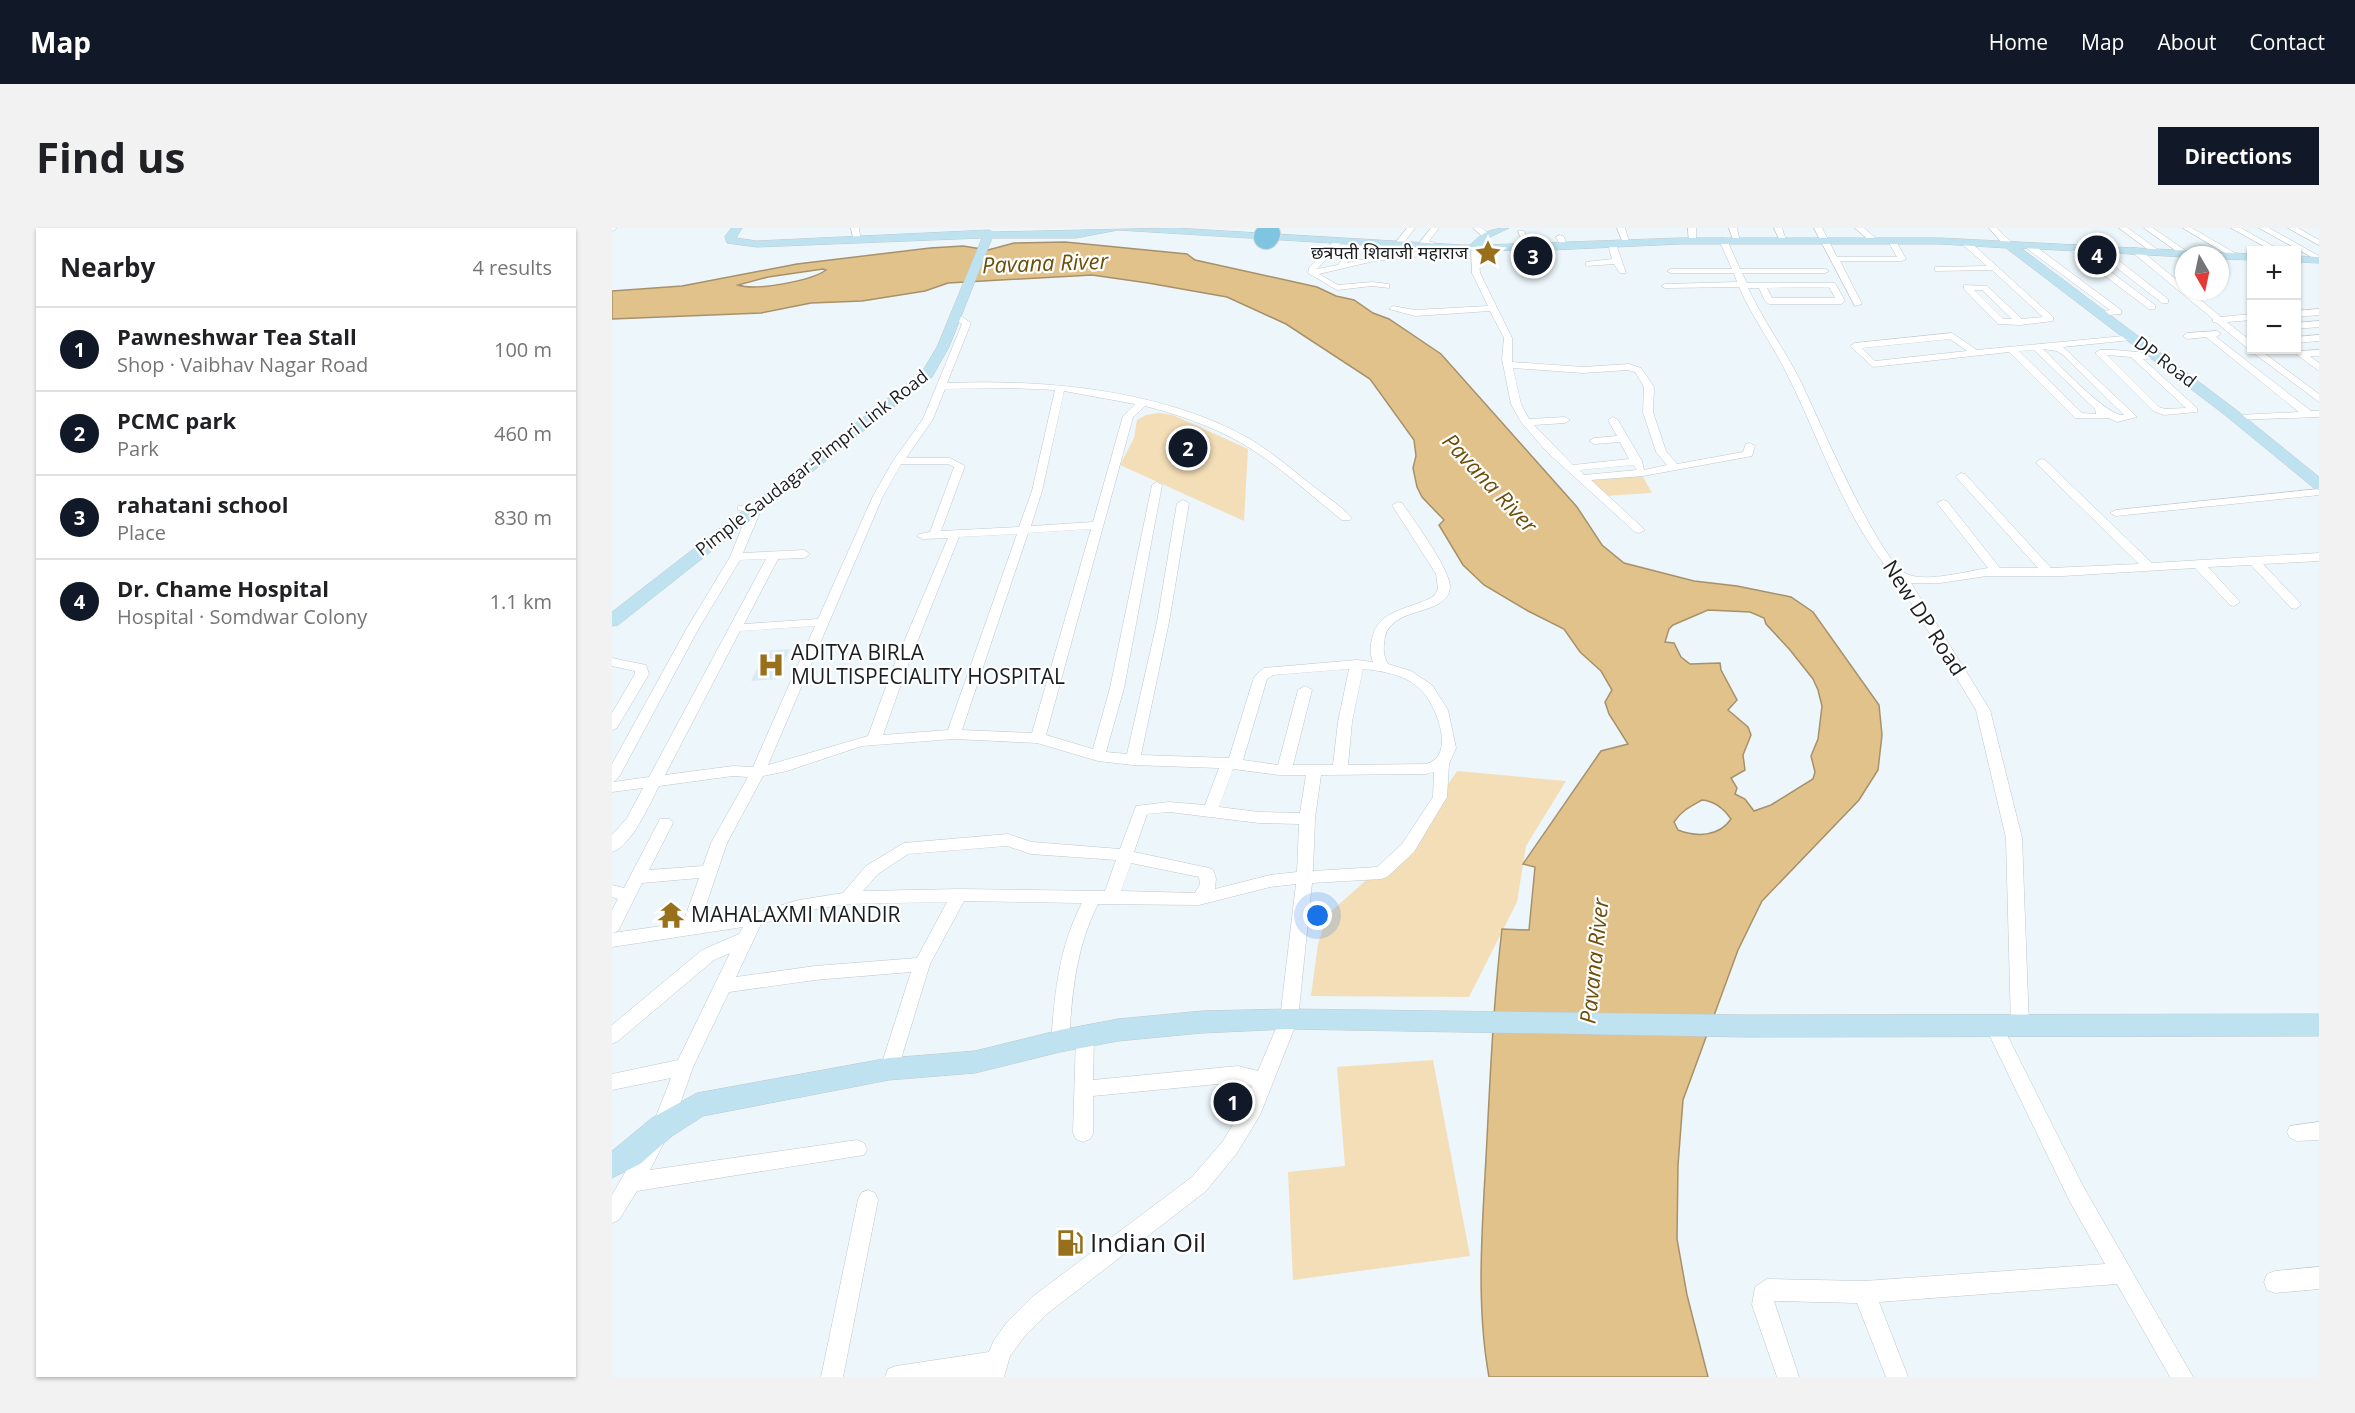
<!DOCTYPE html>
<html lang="en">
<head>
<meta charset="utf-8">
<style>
  body { margin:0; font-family:"Open Sans","Noto Sans Devanagari",sans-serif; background:#f2f2f2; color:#202124 }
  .controls { position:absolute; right:18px; top:18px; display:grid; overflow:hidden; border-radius:0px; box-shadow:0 2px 4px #0004 }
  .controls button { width:54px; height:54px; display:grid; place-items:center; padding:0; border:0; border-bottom:2px solid #e0e0e0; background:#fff; color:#202124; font:30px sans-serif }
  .compass { position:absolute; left:1563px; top:18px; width:54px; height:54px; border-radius:50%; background:#fff; box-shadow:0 2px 4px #0004; rotate:171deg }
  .you { position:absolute; left:706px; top:688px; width:21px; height:21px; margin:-15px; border:4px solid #fff; border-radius:50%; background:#1a73e8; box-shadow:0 0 0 9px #1a73e833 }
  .badge { display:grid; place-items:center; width:39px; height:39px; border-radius:50%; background:#111827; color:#fff; font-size:20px; font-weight:700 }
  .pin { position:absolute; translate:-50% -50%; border:3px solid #fff; box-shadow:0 2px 6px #0006 }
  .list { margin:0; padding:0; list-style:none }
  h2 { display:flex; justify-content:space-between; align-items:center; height:78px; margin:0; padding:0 24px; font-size:26px }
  h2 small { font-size:20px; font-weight:400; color:#757577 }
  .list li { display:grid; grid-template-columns:39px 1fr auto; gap:18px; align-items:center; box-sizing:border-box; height:84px; padding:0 24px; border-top:2px solid #e0e0e0 }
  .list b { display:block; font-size:22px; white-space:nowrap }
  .list p { margin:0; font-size:20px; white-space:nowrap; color:#757577 }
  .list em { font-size:20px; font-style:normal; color:#757577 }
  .map { position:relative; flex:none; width:1707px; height:1149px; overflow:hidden; border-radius:0px }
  header { display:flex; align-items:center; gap:36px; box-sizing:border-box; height:84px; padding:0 30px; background:#111827; color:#fff }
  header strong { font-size:28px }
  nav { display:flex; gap:33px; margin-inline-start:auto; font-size:21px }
  .intro { display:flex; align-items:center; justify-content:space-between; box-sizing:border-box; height:144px; padding:0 36px }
  h1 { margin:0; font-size:42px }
  .button { padding:15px 27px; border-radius:0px; background:#111827; color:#fff; font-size:21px; font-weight:700 }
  main { display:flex; gap:36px; padding:0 36px }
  aside { flex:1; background:#fff; border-radius:0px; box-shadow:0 2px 4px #0004 }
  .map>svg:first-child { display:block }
  .built { fill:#d9eaf4 }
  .green { fill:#f4deb7 }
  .water { fill:#e2c28b; stroke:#a6916b; stroke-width:1.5; fill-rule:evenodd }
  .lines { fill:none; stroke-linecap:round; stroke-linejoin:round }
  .street-casing { stroke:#bec8cd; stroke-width:1 }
  .secondary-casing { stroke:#bec8cd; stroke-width:1 }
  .primary-casing { stroke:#d1d2d2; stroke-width:26 }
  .street { fill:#fff; fill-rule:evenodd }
  .secondary { fill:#bfe2f0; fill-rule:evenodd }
  .primary { stroke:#7fc5e1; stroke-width:24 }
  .labels { text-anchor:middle; stroke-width:4.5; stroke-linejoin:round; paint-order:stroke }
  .far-poi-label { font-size:18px; fill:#1a1e20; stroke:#fff; text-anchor:end }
  .far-street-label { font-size:18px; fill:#1a1e20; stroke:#fff }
  .street-label { font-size:21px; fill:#1a1e20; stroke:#fff }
  .poi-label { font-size:21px; fill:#1a1e20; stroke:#fff; text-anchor:start }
  .water-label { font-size:22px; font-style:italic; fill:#6c4e09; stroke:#fff }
  .near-poi-label { font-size:26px; fill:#1a1e20; stroke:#fff; text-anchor:start }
</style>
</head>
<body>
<header>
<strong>Map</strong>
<nav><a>Home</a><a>Map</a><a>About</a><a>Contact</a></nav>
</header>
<div class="intro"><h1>Find us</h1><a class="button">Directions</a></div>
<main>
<aside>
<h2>Nearby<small>4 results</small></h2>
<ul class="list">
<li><span class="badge">1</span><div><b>Pawneshwar Tea Stall</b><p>Shop · Vaibhav Nagar Road</p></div><em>100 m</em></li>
<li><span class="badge">2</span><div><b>PCMC park</b><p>Park</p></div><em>460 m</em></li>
<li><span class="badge">3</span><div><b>rahatani school</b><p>Place</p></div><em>830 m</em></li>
<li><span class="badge">4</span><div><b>Dr. Chame Hospital</b><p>Hospital · Somdwar Colony</p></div><em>1.1 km</em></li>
</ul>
</aside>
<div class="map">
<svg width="1707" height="1149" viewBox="0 0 1707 1149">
  <rect width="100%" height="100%" fill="#ecf6fb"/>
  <path class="built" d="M178 421 164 451 139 453 154 423Z"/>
  <path class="green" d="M547 185 561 187 636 221 632 293 508 237 522 210 525 192 534 187Z
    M1030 247 1040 265 992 268 973 251Z
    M845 543 954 553 914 618 905 674 857 769 699 768 706 716 715 687 798 613Z
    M821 832 858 1028 681 1052 676 944 733 938 725 839Z"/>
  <path class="water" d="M453 14 575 26 583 32 705 59 724 68 742 72 761 85 777 91 829 126 965 279 990 317 1012 335 1082 353 1125 358 1179 369 1201 384 1267 477 1270 507 1266 542 1247 572 1150 673 1126 722 1071 872 1066 937 1065 1011 1075 1067 1096 1149H877C864 1077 870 1002 874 930 878 853 881 777 890 701L917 702 923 639 911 636 989 523 1016 516 997 486 993 474 1000 462 989 443 968 424 952 401 916 383 872 357 851 337 827 297 832 292 810 269 805 259 801 240 804 228 802 212 758 151 674 96 615 69 536 55 480 47 336 55 313 63 250 73 199 75 149 85 0 91V63L70 58 185 36 318 20 351 18 376 22 402 15ZM211 41 214 42C199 53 144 63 126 57L156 49ZM1096 382 1138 384 1152 390 1154 396 1178 422 1201 451 1206 462 1210 478 1206 511 1199 528 1203 544 1201 551 1159 577 1142 583 1133 571 1123 566 1125 560 1119 550 1133 542 1131 527 1139 507 1136 499 1116 482 1125 472 1109 442 1108 435 1078 436 1069 429 1062 415 1053 414 1057 401 1061 397ZM1090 572C1103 573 1112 581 1119 591 1107 609 1084 609 1066 602L1062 594C1070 582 1078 579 1090 572Z"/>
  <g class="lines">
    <defs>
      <path id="street" d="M0 0H5L0 3Z
        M239 0H247L249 15 242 13Z
        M795 0H803L791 16H785L784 14Z
        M819 0H827L817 13 823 15 810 28 762 33 707 46 726 57 760 54 777 56V60L760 58 725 62 696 45 697 40 724 11 731 13 705 41 726 37 746 12 750 14 735 35 762 29 805 24 809 20 805 18Z
        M861 0H870L878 7 871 9Z
        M1005 0H1013L1018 17H1012Z
        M1076 0H1084V15L1077 13Z
        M1117 0H1125L1128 14H1122Z
        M1162 0H1170L1175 15H1169Z
        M1202 0H1210L1225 29H1285L1276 13 1280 11 1284 13 1294 31 1290 33H1228L1250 76 1243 78Z
        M1243 0H1252L1267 13 1260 15Z
        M1377 0H1385L1399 14V18H1393Z
        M1507 0H1516L1549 24 1542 26Z
        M1532 0H1541L1577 25 1570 27Z
        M1571 0H1580L1628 28 1621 30Z
        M1619 0H1629L1668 22H1659Z
        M1647 0H1657L1707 28V33Z
        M1676 0H1686L1707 12V17Z
        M906 3H912L920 21H914Z
        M948 7 952 9 956 20 949 18 944 9Z
        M1111 10 1115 12 1128 41H1213L1217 43 1213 45H1130L1135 55H1223L1233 73 1229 76H1157L1153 73 1147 60H1136C1151 92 1172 121 1188 152 1205 187 1266 332 1295 346 1313 355 1356 343 1376 340L1325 275 1331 272 1335 273 1388 340H1426L1345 250 1344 248 1349 245 1353 246 1439 340 1527 336 1425 236 1424 234 1429 231 1433 232 1540 335 1707 325V333L1651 336 1687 374 1689 377 1683 381 1679 380 1639 337 1596 339 1628 374 1622 378 1618 377 1583 340 1451 348H1375L1328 355H1299L1378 482 1410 610 1417 798 1414 803 1408 806 1402 803 1399 798 1394 610 1364 482 1284 350C1236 298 1209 215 1178 152 1163 120 1141 91 1127 59L1053 60 1049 58 1053 56 1125 54 1122 45H1059L1055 43 1059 41H1120L1107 12ZM1217 59 1223 70H1160L1155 60Z
        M1350 12H1356L1441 89V93L1408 97 1386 96 1352 61V57L1375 58 1410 91 1431 89 1380 42 1323 43V39H1326L1375 38 1350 16ZM1362 62H1370L1400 91H1391Z
        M1000 14 1004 16 1014 45H1008L1002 36 974 38V34L1000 31 996 16Z
        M1413 15H1419L1509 82V86L1485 88V84L1498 82 1413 19Z
        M859 17 866 19 868 45 900 110V134L971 139 1017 136 1029 140 1042 159 1041 184 1054 223 1065 236 1131 224 1134 216 1138 215 1143 218 1140 228 1031 248 979 252 1033 302 1027 305 1023 304 934 223 909 194 899 176 890 131 892 110 878 83 803 88 777 81 781 78 803 82 876 78 860 45ZM901 140 971 145 1016 142 1023 144 1032 159 1031 184 1044 224 1055 237 1032 242 1030 233 1006 192 1001 189 996 192 1005 208 982 210 977 213 982 216 1008 214 1017 231 961 237 922 197 953 195 958 192 953 189 917 191 909 176ZM1021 237 1025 242 972 247 968 242Z
        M1457 17H1463L1543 77V81H1537L1457 21Z
        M1482 18H1488L1556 71V75H1550L1482 22Z
        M1520 20H1526L1572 58V63H1578L1609 89 1640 86V92L1615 94 1640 114V122H1648L1707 166V174L1640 124 1605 95 1601 94V91L1520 24Z
        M1707 81V87L1684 89V83Z
        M340 86H346L359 95 335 155C433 151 552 162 638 211 659 224 679 240 697 255 711 266 728 277 740 290L738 292H730C698 267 667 237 631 216 602 199 565 186 533 178L521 189 434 507 481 521 498 460 540 257 545 254 550 257 512 460 494 524 515 526 545 394 565 275 571 272 577 275 557 394 529 527 617 530 642 449 652 440 745 432 761 434C758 426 758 419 760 411 766 380 799 382 822 368L826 361 824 346 780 277 786 274 790 275C801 291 838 341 838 359 836 389 780 377 773 409 771 419 771 428 776 436L799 443 820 457 836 482 844 520 837 536 835 569 802 624 775 649 769 651 700 655 686 791 648 887 625 925 594 963 436 1085 412 1109 398 1128 392 1149H273L276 1141 284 1138 377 1124 382 1112 396 1093 420 1069 580 949 611 913 630 882 640 858 626 854 481 868V905L478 911 471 914 464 911 461 905 464 808 467 803 473 800 479 803 482 808 481 852 626 838 646 843 668 791 684 656 658 659 587 677 486 676C464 720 460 764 457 813L454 818 448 821 442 818 439 813C443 764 447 719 470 675L352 673 318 736 286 841 284 847 277 849 270 847 268 841 299 744 203 752 117 764 81 839 60 899 38 942 245 912 252 915 255 921 252 927 25 963 7 992 0 995V967L41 896 59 850 0 862V846L66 832 118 725 102 732 6 813 0 816V797L90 722 127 706 131 699 0 719V705L71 695 87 650 30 655 6 703 0 705V682L6 671 0 669V657L12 660 48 591H58L61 595 37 642 91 638 99 615 136 549 121 548 47 558C38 575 20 618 0 624V607L15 590 31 560 0 564V536L75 400 118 329 136 284 126 282V278L143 279 149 282 131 325 192 322 198 326 192 330 166 331 132 396 206 391 261 268 281 233 311 191 350 96 340 90ZM401 160 443 162 420 263 407 299 329 303 353 238 338 230H294L321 191 333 161ZM452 163 523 176 511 188 481 294 419 298 430 263ZM289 236H336L342 239 318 304 307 306 305 308 311 311 336 310 280 442 256 508 156 537 271 268ZM479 301 420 505 350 502 416 305ZM405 306 336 502 271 507 294 442 347 309ZM154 331 37 549 1 554 7 549 87 400 128 332ZM203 398 141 539 121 538 53 547 128 403ZM737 441 726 494 721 537H681L700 462 693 458 686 462 666 537 631 532 655 451 661 447ZM751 441C772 443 796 447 811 464 825 480 844 528 814 536L736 537 740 494ZM342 511 425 515 486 533 521 537 607 540 593 577 557 574 524 578 508 621 420 614 396 606 292 615 254 638 231 665 187 672 143 685 89 692 115 615 151 548 175 543 250 518ZM621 541 667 547H694L688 585 647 584 607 579ZM822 544 821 569 790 616 765 639 701 643 703 590 709 547 814 546ZM557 584 647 595 687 596 685 644 658 647 603 661 604 650 601 642 597 640 522 624 535 586ZM395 618 419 626 504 632 493 663 347 661 251 663 266 646 296 626ZM519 635 587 649 588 656 583 665 509 663ZM335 674 305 730 203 738 124 749 149 696 187 684 236 676Z
        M1707 93V99L1684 101V95Z
        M1605 103 1609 106 1604 109 1699 183H1707V189L1622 192 1621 190 1626 187 1687 184 1594 109 1575 111 1571 108 1575 105Z
        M1340 105 1365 122 1522 107 1523 109 1519 112 1451 119 1525 189 1505 194 1497 190H1463L1397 124 1261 139 1238 118 1243 115ZM1338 111 1355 123 1263 133 1250 120ZM1431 121 1445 123 1451 127 1512 187C1495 189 1446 135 1431 121ZM1422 122 1483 181 1484 186 1470 185 1407 123Z
        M1707 107V113L1684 115V109Z
        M1503 122 1548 126V130L1531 131 1585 180V184L1552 187 1541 183 1483 125 1488 122ZM1495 127 1519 129 1574 180 1553 181 1547 179Z
        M1707 122V128H1698L1707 135V143L1684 126 1689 123Z
        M1707 261V267L1504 288 1498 285 1504 282Z
        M0 430 34 437 37 446 5 500 0 502V485L23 446V443L0 438Z
        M1382 790 1388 793 1472 960 1581 1149H1558L1505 1056 1267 1074 1296 1149H1274L1245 1075 1162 1073 1187 1149H1165L1140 1077 1143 1059 1155 1051 1252 1053 1493 1036 1458 974 1373 798 1376 793Z
        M1707 894V912L1685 913 1678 910 1675 904 1678 898Z
        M256 962 263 965 266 972 231 1149H209L246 972 249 965Z
        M1707 1039V1061L1663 1065 1655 1062 1652 1054 1655 1046 1663 1043Z"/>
      <path id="secondary" d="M120 0H130L124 10 145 13 377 2 381 4 563 0 850 17H858C871 4 879 0 897 0L878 9 871 17 1068 10H1329L1640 26V32L1608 31V27L1572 29 1409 20 1623 181 1707 249V262L1702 260 1613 187 1394 20 1329 16H1068L940 22 850 23 506 2 464 10H380L337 119 320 149 6 397 0 398V384L310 144 325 119 370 10 145 19 115 15 113 9Z
        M1684 28 1707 29V35L1684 34Z
        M677 781 1135 787 1707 786V808L1135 809 677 801 590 805 506 813 448 824 363 845 277 852 91 888 60 908 28 936 0 950V923L40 890 85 865 277 830 363 823 448 802 506 791 590 783Z"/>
      <path id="primary" d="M654 9 656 6"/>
    </defs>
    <use href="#street" class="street-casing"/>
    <use href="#secondary" class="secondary-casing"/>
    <use href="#primary" class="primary-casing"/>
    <use href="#street" class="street"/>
    <use href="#secondary" class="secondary"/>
    <use href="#primary" class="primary"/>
  </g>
  <defs>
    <symbol id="sight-bare" viewBox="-9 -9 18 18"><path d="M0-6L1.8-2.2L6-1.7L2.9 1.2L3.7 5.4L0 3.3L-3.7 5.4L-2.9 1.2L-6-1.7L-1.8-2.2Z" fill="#98701c" stroke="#fff" stroke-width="2.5" paint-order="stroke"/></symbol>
    <symbol id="hospital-bare" viewBox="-9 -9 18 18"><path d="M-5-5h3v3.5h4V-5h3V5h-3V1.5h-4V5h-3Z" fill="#98701c" stroke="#fff" stroke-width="2.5" paint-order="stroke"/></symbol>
    <symbol id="temple-bare" viewBox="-9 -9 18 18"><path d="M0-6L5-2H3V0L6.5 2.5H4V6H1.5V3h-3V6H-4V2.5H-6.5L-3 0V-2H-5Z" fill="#98701c" stroke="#fff" stroke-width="2.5" paint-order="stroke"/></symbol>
    <symbol id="fuel-bare" viewBox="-9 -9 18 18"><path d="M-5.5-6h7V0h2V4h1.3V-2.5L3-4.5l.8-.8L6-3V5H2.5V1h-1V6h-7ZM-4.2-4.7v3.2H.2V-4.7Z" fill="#98701c" stroke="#fff" stroke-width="2.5" paint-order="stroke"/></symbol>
  </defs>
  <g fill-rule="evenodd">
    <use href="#sight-bare" x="857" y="6" width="38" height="38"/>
    <use href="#hospital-bare" x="140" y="418" width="38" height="38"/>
    <use href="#temple-bare" x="40" y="668" width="38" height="38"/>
    <use href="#fuel-bare" x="439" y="996" width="38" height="38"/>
  </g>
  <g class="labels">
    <g class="far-poi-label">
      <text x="856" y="31">छत्रपती शिवाजी महाराज</text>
    </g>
    <g class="far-street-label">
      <text transform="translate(1553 134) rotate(37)" y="6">DP Road</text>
      <text transform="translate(200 235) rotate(-38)" y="6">Pimple Saudagar-Pimpri Link Road</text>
    </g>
    <g class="street-label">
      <text transform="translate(1312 390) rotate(57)" y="7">New DP Road</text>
    </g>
    <g class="poi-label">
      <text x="179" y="432">ADITYA BIRLA<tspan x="179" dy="24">MULTISPECIALITY HOSPITAL</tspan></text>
      <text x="79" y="694">MAHALAXMI MANDIR</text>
    </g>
    <g class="water-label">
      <text transform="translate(433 35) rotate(-2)" y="8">Pavana River</text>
      <text transform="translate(878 255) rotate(47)" y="8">Pavana River</text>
      <text transform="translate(982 733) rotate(-84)" y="8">Pavana River</text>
    </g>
    <g class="near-poi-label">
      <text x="478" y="1024">Indian Oil</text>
    </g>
  </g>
</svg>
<div class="controls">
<button>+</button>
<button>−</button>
</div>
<svg class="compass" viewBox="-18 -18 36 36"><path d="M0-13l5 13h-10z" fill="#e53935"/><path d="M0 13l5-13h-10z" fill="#757577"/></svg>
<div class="you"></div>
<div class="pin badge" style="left:621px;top:874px">1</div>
<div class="pin badge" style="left:576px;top:220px">2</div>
<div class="pin badge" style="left:921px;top:28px">3</div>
<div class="pin badge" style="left:1485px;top:27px">4</div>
</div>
</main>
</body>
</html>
